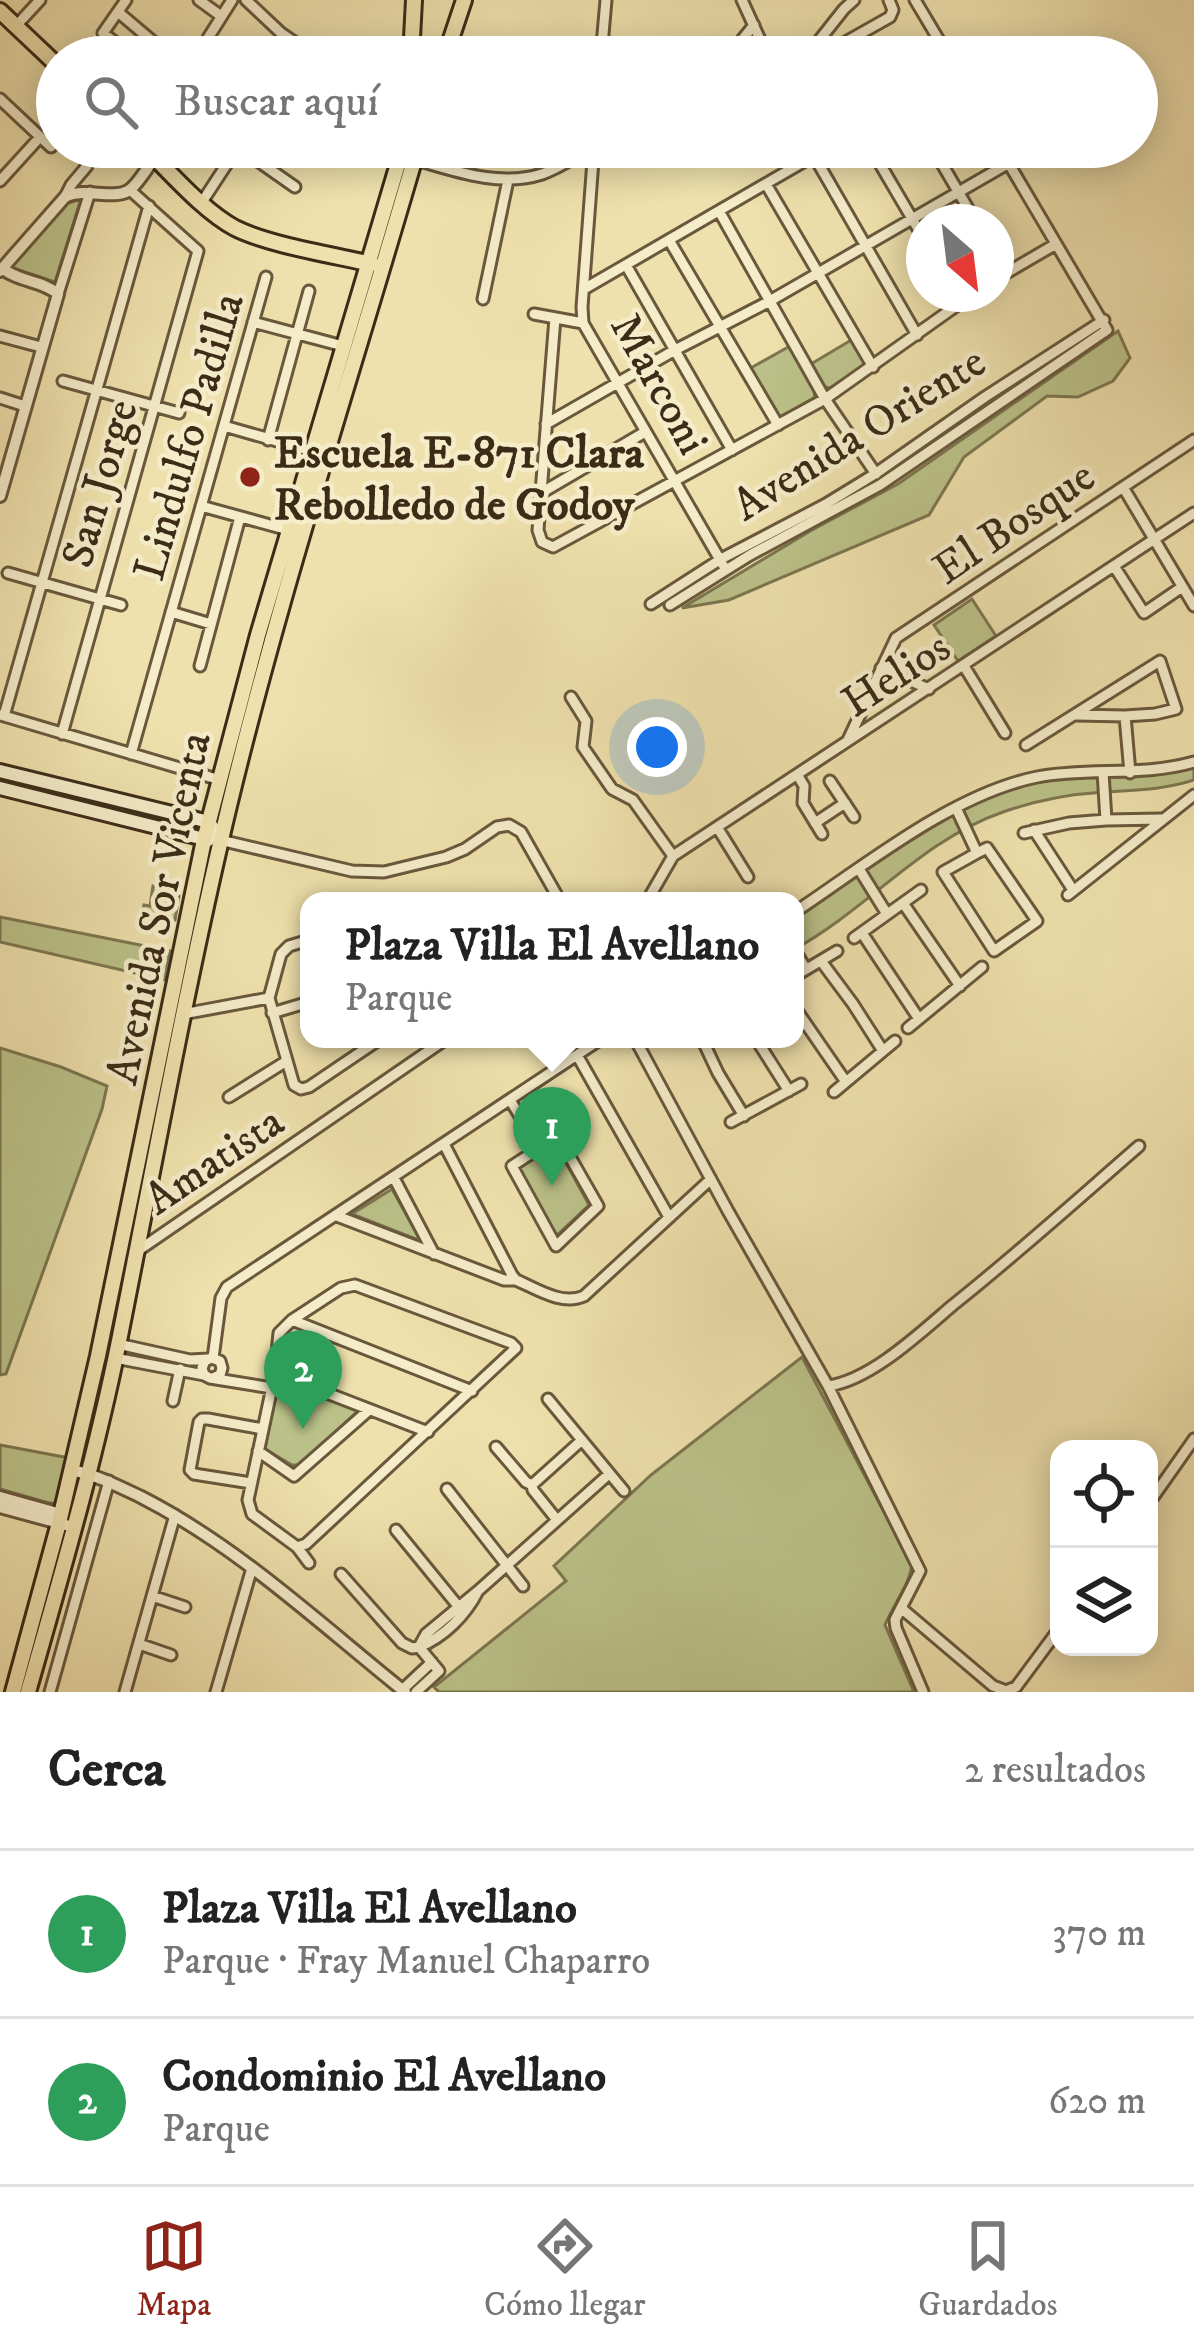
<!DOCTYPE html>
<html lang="es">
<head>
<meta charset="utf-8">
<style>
  body { margin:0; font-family:"IM FELL DW Pica",serif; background:#f2f2f2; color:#222 }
  .controls { position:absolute; right:36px; bottom:36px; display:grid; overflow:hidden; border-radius:24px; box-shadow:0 6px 30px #0003 }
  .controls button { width:108px; height:108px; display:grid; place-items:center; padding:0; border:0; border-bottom:3px solid #e0e0e0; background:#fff; color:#222; font:60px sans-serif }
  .compass { position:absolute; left:906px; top:204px; width:108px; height:108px; border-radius:50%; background:#fff; box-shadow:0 6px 30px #0003; rotate:152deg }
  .you { position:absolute; left:657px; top:747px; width:42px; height:42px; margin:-30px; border:9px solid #fff; border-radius:50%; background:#1a73e8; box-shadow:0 0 0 18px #1a73e833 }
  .badge { display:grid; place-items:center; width:78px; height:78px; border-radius:50%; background:#8f2418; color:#fff; font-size:39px; font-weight:700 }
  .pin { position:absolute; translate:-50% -99px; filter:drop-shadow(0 3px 6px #0008) }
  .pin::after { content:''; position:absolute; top:63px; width:42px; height:36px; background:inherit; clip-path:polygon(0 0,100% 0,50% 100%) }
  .popup { position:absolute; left:300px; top:892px; width:504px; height:156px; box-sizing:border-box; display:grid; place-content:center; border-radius:24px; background:#fff; filter:drop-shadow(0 3px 9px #0005); font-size:39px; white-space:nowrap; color:#767676 }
  .popup b { font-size:45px; color:#222 }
  .popup::after { content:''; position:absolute; left:50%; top:100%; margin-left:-24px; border:24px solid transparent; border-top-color:#fff }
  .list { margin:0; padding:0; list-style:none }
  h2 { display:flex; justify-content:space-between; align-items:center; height:156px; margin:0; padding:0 48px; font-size:51px }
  h2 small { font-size:39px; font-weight:400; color:#767676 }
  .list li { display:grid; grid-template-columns:78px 1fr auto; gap:36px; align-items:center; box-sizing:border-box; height:168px; padding:0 48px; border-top:3px solid #e0e0e0 }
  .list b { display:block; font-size:45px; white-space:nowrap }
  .list p { margin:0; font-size:39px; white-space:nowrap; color:#767676 }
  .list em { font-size:39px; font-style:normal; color:#767676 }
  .icon { flex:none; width:66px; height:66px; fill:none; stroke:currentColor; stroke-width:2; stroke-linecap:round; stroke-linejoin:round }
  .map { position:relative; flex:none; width:1194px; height:1692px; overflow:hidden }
  .search { position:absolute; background:#fff; box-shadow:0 6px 30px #0003; left:36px; right:36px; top:36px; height:132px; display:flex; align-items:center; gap:30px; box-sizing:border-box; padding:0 42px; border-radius:66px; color:#767676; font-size:45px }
  .sheet { height:492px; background:#fff }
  nav { display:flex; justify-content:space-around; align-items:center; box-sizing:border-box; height:168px; border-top:3px solid #e0e0e0; background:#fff; font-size:33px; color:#767676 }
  nav a { display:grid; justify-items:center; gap:6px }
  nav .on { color:#8f2418 }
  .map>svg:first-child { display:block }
  .green { fill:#bbc289; stroke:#7c7650; stroke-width:3 }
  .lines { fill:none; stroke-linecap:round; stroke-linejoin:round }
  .minor-casing { stroke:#69583c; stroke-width:15 }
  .tertiary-casing { stroke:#69583c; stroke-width:16 }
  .secondary-casing { stroke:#3c2b17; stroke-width:18 }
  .primary-casing { stroke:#3c2b17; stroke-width:20 }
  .minor { stroke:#f5ecca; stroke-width:9 }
  .tertiary { stroke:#f5ecca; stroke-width:10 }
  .secondary { stroke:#f5ecca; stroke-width:12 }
  .primary { stroke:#efe1ad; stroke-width:14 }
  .poi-dot { fill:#8f2418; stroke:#f5ecca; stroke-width:4.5 }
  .labels { text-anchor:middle; stroke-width:9; stroke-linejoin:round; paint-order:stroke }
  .street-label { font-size:45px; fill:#3c2b17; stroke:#f5ecca }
  .poi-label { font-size:45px; font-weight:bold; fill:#3c2b17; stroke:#f5ecca; text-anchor:start }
</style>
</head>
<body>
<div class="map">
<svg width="1194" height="1692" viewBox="0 0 1194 1692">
  <rect width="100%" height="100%" fill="#efe1ad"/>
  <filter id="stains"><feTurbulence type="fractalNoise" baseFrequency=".00167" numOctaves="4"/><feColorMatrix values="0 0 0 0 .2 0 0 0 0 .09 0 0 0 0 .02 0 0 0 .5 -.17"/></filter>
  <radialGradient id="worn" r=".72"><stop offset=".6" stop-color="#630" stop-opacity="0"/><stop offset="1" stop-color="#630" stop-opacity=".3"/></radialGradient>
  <path class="green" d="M81 199 55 282 10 267 65 204Z
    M1118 331 1130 358 1113 381 1078 397 1047 396 964 457 929 515 729 600 682 608 812 530 898 484Z
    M853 339 868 364 830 388 825 387 811 364Z
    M790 346 815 391 814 398 777 419 749 369Z
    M972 599 996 636 958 661 934 625Z
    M1194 766V780C1161 791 1127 790 1093 793 1063 795 1032 802 1003 812 922 840 869 908 795 949V917C863 871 956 794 1037 781 1090 772 1142 782 1194 766Z
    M153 886 175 891 179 896 175 920 151 915V912L143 910 144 905 150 906Z
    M0 917 170 951 165 980 0 942Z
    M0 1048 61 1067 107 1086 102 1109 6 1374 0 1375Z
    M554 1141 589 1205 554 1238 515 1166Z
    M392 1189 421 1241 352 1214Z
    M802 1357 912 1565C909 1586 893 1605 885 1625L914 1692H439L434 1687 566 1581 554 1566 651 1475Z
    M278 1383 359 1410 299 1465H292L265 1449Z
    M0 1445 69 1458 57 1503H49L0 1489Z"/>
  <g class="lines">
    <defs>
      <path id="minor" d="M199 0 221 16
        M246 0 281 33 316 57
        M742 0 768 57
        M915 0 949 57
        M118 12 157 45
        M16 26 40 0
        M120 57 125 50 103 33 126 0
        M217 57 208 49V38L232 0
        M601 57 606 0
        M728 57 754 25
        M806 57 844 9 854 0
        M819 57 890 17 893 10 889 0
        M0 99 51 147
        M238 147 295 187
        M409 147 410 158C452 170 498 188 542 174 560 168 576 156 593 147
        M594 147 582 307 583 323 723 565
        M870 147 924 239
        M932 147 976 222
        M814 156 917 335
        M0 181 40 137
        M766 184 873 367
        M65 197 71 185 87 166
        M202 202 238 147
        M719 211 825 399 876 474
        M669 240 778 425
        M996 256 1006 272
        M626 265 732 450
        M996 279 1056 244
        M584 289 829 147
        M58 294 90 192
        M483 299 508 180
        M534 314 583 323
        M555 318 538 530 542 542 553 547 825 399 973 294
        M253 322 343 346
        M0 336 41 347
        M63 381 179 413
        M0 398 25 406
        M546 424 675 350 768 302 1009 163
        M224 426 312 451
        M268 440 309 291
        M1123 487 1194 606
        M541 493 645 432
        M201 506 292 531
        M1114 566 1144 613 1182 587
        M8 573 121 605
        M651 604 721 559 826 504 875 474 985 397 1104 320
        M670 605 750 555 880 485 1107 330 999 147
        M171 612 211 624
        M200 666 240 517
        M964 666 1005 733
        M881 668 929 689
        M571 697 586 721 583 747 612 789 633 800 673 856
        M1 715 220 780
        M1076 715 1125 716
        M4 716 149 206
        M62 734 198 251 130 190
        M848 740 896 638 1194 440
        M1026 745 1160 661 1176 709 1155 714 1125 716 1130 773
        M131 754 266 277
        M798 776 804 786 803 803 822 834
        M830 781 854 817
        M956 808 977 853 943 872 994 951 1037 921 987 848 977 853
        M1106 820 1161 819
        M815 823 845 803
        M717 827 748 877
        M1034 830 1073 890
        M1024 833 1069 823 1106 820 1103 772
        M220 840 352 871 384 872 446 857 465 849 497 827 509 825 521 832 560 901
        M859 869 887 914
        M1068 895 1194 795
        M647 901 673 856 1194 513
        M903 903 960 986
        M795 912C867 864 953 794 1037 777 1090 767 1142 777 1194 762
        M862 933 919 1019
        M854 938 921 890
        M309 940 289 946 281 954 269 998 294 1085 301 1089 309 1087 380 1039
        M795 951 806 969
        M821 961 853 1004 883 1051
        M795 976 837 951
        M795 1008 846 1082
        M272 1013 309 1002
        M183 1014 269 998
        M908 1028 982 967
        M635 1039 728 1211 828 1386 920 1571 901 1608 993 1686 1006 1691 1016 1687 1059 1629
        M702 1039 718 1073 744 1116
        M756 1039 789 1091
        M577 1055 669 1217
        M834 1092 895 1041
        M229 1097 285 1062
        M510 1100 539 1147
        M731 1122 801 1084
        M558 1136 598 1206 556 1246 512 1166Z
        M444 1144 512 1275 516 1280C537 1289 562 1306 584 1296L711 1179
        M394 1178 434 1254
        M337 1216 504 1280H516
        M136 1252 446 1039
        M355 1285 511 1343 516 1348 306 1544 297 1547 252 1514 248 1500 275 1373 279 1333 292 1320 341 1288Z
        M292 1320 472 1391
        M118 1344 190 1360 208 1359
        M115 1358 204 1375
        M213 1358 221 1298 227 1287 601 1039
        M275 1373 428 1432
        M213 1378 220 1375 222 1368 220 1361 211 1358 205 1361 202 1368 204 1375 210 1378 272 1388
        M828 1386C871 1380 920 1333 953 1305 1017 1254 1078 1199 1139 1146
        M548 1399 624 1491
        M173 1401 180 1369
        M496 1447 526 1482 532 1485 582 1440
        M258 1451 294 1476 369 1410
        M251 1483 194 1474 190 1470 199 1422 202 1419H208L263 1429
        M532 1485 533 1490 557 1520
        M447 1489 523 1586
        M1149 1503 1194 1439
        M396 1530 458 1606
        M297 1547 309 1563
        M341 1574 402 1643 412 1648 419 1647 439 1671 416 1692
        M478 1591 609 1474
        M478 1591C466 1615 444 1637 419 1647L426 1634Z
        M152 1596 185 1607
        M901 1608 895 1620 896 1628 923 1692
        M139 1644 171 1655
        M402 1690 432 1662
        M50 1692 109 1481
        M125 1692 175 1515
        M216 1692 252 1568"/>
      <path id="tertiary" d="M0 271 65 197C85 187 111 200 128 191 138 185 147 167 155 158
        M0 496 58 294C42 280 18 282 2 268
        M71 1470C97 1475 118 1486 141 1497 239 1547 320 1624 405 1692
        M0 1497 61 1514
        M0 1507 66 1525"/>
      <path id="secondary" d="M0 771 209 822 220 840
        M0 788 208 840"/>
      <path id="primary" d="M0 11 57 65
        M411 57 414 0
        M445 57 464 0
        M144 147C170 172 203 211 235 228 269 245 333 255 372 264
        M13 1692 59 1523 98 1356 204 840 258 635 403 147
        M28 1692C61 1576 95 1460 119 1341 152 1175 182 1009 220 844 274 609 351 379 418 147"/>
    </defs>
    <use href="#minor" class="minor-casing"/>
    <use href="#tertiary" class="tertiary-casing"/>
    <use href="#secondary" class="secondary-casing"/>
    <use href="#primary" class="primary-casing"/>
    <use href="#minor" class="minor"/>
    <use href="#tertiary" class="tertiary"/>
    <use href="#secondary" class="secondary"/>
    <use href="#primary" class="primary"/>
  </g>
  <circle class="poi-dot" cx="250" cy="477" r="12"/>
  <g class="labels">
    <g class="street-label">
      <text transform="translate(661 383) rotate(61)" y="16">Marconi</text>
      <text transform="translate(858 432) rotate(-32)" y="16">Avenida Oriente</text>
      <text transform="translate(187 436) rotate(-74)" y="16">Lindulfo Padilla</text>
      <text transform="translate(98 483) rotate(-74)" y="16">San Jorge</text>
      <text transform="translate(1013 521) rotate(-34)" y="16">El Bosque</text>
      <text transform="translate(895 673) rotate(-33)" y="16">Helios</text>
      <text transform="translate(157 908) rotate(-78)" y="16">Avenida Sor Vicenta</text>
      <text transform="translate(213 1159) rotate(-34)" y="16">Amatista</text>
    </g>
    <g class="poi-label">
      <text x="274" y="467">Escuela E-871 Clara<tspan x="274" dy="52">Rebolledo de Godoy</tspan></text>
    </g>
  </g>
  <rect width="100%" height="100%" filter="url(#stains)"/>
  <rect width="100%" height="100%" fill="url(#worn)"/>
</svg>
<div class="controls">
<button><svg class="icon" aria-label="locate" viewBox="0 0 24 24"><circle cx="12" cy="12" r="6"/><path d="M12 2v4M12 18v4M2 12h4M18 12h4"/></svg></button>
<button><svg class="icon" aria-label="layers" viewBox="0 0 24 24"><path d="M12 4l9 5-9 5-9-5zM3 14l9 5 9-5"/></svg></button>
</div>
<svg class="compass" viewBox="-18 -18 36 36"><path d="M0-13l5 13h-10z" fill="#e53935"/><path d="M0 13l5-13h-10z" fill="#767676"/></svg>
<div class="you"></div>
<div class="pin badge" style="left:552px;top:1186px;background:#2e9e5b">1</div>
<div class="popup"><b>Plaza Villa El Avellano</b>Parque</div>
<div class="pin badge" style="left:303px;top:1429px;background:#2e9e5b">2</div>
<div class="search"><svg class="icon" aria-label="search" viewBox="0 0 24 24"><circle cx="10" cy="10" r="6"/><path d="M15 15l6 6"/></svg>Buscar aquí</div>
</div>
<section class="sheet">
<h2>Cerca<small>2 resultados</small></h2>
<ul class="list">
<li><span class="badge" style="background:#2e9e5b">1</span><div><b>Plaza Villa El Avellano</b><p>Parque · Fray Manuel Chaparro</p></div><em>370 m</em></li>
<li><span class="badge" style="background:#2e9e5b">2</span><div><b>Condominio El Avellano</b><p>Parque</p></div><em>620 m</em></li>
</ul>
</section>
<nav>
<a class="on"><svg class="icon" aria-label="map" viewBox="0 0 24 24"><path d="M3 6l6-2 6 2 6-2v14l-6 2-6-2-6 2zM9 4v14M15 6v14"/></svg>Mapa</a>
<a><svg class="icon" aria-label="directions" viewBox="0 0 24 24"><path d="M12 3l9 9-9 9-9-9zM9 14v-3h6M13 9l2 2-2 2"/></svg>Cómo llegar</a>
<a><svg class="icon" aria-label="saved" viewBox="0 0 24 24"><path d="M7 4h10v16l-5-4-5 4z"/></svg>Guardados</a>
</nav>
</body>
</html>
